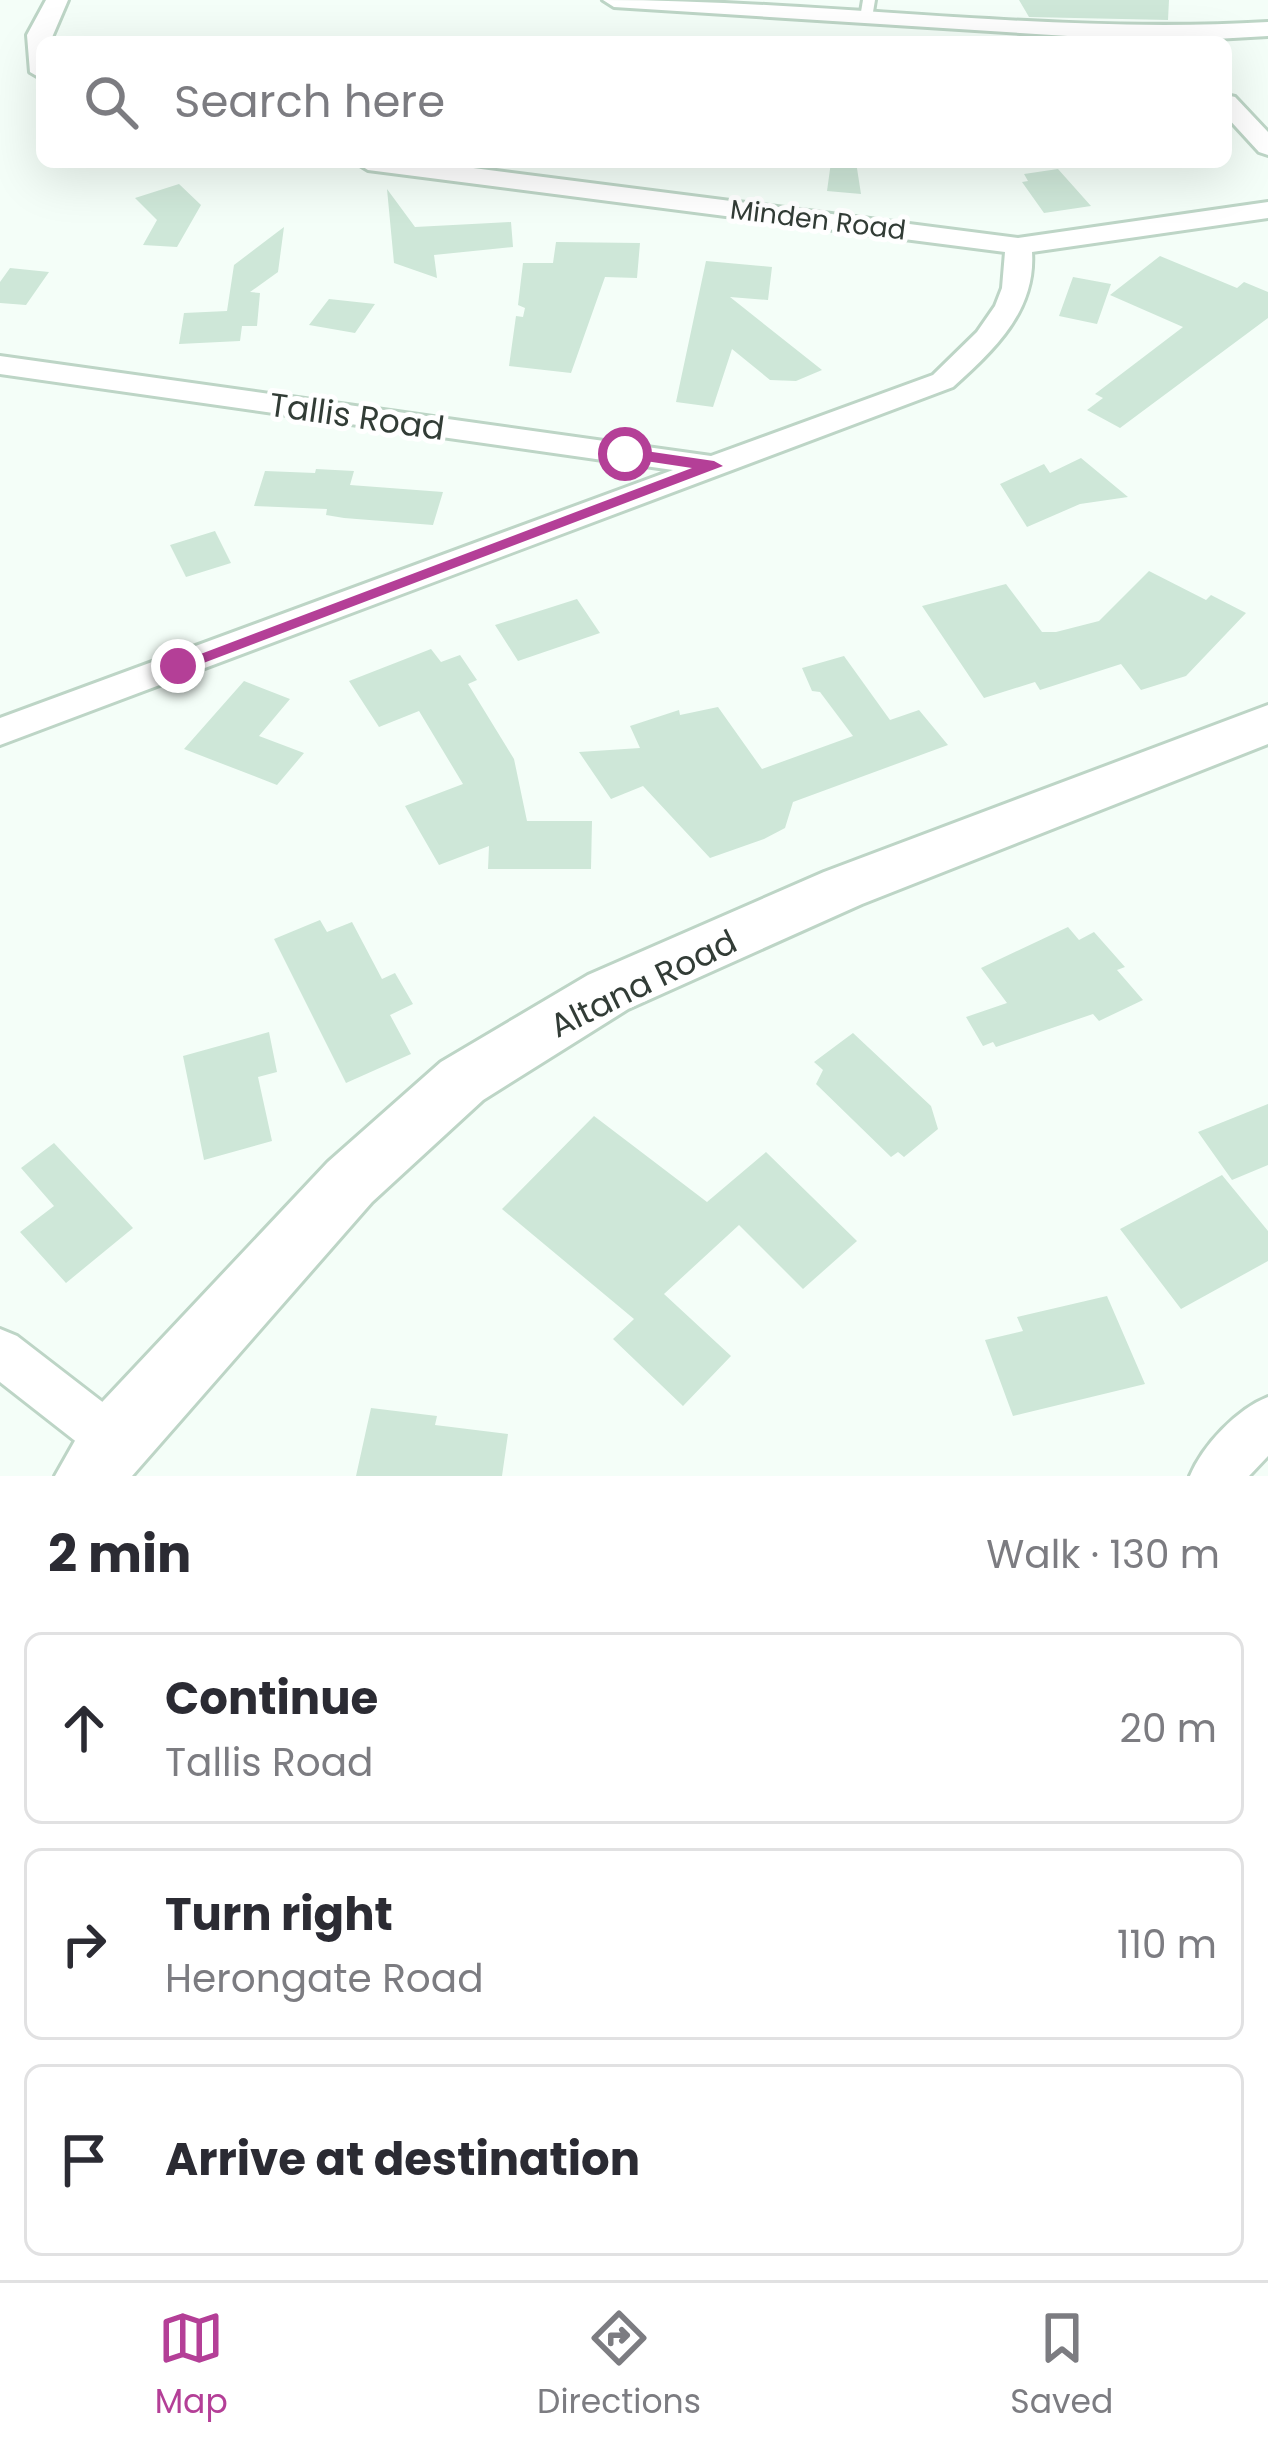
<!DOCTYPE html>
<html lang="en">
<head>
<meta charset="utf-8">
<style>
  body { margin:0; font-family:Poppins,sans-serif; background:#f2f2f3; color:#2b2b33 }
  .stop { position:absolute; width:36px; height:36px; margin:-27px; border:9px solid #b43f97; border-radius:50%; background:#fff }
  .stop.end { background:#b43f97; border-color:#fff; box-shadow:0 3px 12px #0008 }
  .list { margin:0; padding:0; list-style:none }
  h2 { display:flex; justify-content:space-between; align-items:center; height:156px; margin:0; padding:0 48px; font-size:51px }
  h2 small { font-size:39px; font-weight:400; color:#7c7c81 }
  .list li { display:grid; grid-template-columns:78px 1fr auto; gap:36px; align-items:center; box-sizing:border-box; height:192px; margin:0 24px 24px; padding:0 24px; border:3px solid #e1e1e2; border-radius:18px }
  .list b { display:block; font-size:45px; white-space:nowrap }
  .list p { margin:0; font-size:39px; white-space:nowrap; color:#7c7c81 }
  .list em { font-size:39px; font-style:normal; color:#7c7c81 }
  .icon { flex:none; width:66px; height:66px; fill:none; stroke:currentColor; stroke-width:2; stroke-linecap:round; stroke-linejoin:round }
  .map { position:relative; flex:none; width:1268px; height:1476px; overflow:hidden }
  .search { position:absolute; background:#fff; box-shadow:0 12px 48px #0002; left:36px; right:36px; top:36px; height:132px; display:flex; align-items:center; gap:30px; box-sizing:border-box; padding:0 42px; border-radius:18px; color:#7c7c81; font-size:45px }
  .sheet { height:804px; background:#fff }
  nav { display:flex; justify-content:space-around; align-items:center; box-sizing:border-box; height:168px; border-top:3px solid #e1e1e2; background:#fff; font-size:33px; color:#7c7c81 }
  nav a { display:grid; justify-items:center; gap:6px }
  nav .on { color:#b43f97 }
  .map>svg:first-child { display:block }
  .building { fill:#cee7d8 }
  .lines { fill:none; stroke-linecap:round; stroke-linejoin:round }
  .service-casing { stroke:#bdd5c6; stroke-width:6 }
  .minor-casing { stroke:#bdd5c6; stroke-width:6 }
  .secondary-casing { stroke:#bdd5c6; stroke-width:6 }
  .service { fill:#fff; fill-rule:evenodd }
  .minor { fill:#fff; fill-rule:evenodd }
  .secondary { fill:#fff; fill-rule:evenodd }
  .route { fill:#b43f97 }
  .labels { text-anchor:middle; stroke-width:10; stroke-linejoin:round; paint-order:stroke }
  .far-street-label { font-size:27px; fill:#323c36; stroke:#fff }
  .street-label { font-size:33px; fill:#323c36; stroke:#fff }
</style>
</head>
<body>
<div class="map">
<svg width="1268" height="1476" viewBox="0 0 1268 1476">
  <rect width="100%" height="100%" fill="#f4fef8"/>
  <path class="building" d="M1019 0H1169L1168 20 1029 17Z
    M831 162H856L861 194 827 191Z
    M1058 169 1091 206 1044 213 1022 182 1028 181 1024 174Z
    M179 184 201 205 177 247 143 245 157 220 135 198Z
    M387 189 415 227 511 222 513 247 434 255 437 278 394 263Z
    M284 227 278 272 250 292 260 293 257 326H242L240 341 179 344 184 313 227 311 234 265Z
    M556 242 640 243 637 278 605 277 571 373 509 366 516 316 523 317 525 308 518 305 523 263H553Z
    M1160 256 1237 288 1244 282 1268 292V318L1120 428 1087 410 1103 398 1095 394 1183 327 1110 295Z
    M706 261 772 267 768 300 730 297 822 370 796 381 770 380 732 349 713 407 676 402Z
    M10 268 49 272 26 305 0 303V282Z
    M1073 277 1111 284 1097 324 1059 316Z
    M329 299 375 304 355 333 309 325Z
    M1081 458 1128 497 1080 504 1027 527 1000 484 1044 464 1050 473Z
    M316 469 354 471 350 485 443 492 433 525 344 518 326 515 327 509 254 506 265 471 315 473Z
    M215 531 231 563 186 577 170 545Z
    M1149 571 1206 600 1211 595 1246 613 1186 676 1141 690 1121 664 1040 690 1035 682 984 698 922 606 1006 584 1042 632H1056L1099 621Z
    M577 599 600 633 518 661 495 625Z
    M431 649 441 662 460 655 477 680 468 684 514 759 527 821H592L591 869H488L489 846 439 865 405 806 463 784 419 711 379 727 349 681Z
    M844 656 890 720 919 710 948 745 793 802 785 828 764 839 710 858 643 786 611 799 579 752 640 748 630 726 679 710 680 715 718 707 762 769 853 736 820 692 812 691 802 668Z
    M244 681 290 699 259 736 304 753 277 785 184 749Z
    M320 920 327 932 352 922 382 979 395 973 413 1004 390 1015 411 1054 346 1083 274 939Z
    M1068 927 1079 940 1094 932 1125 967 1117 970 1143 1000 1099 1021 1093 1014 996 1047 993 1042 983 1046 966 1017 1007 1003 981 968Z
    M269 1032 277 1072 258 1077 272 1141 204 1160 183 1056Z
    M853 1033 931 1106 938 1129 904 1157 898 1152 891 1157 816 1084 823 1070 814 1062Z
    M1268 1104V1165L1232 1180 1198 1132Z
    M594 1116 707 1202 766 1152 857 1241 803 1289 739 1225 664 1294 731 1356 683 1406 613 1339 634 1319 502 1209Z
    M54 1143 133 1228 66 1283 20 1232 54 1206 21 1168Z
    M1222 1175 1268 1231V1261L1181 1309 1120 1229Z
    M1107 1296 1145 1384 1013 1416 985 1340 1023 1331 1017 1317Z
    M371 1408 437 1416 435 1425 508 1434 502 1476H356Z"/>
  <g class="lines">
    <defs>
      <path id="service" d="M863 0H875L872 18 866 21 860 18Z"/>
      <path id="minor" d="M46 0H68L50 42H42V79L30 72 27 35Z
        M603 0C825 0 1046 35 1268 22V36L1163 42 614 7Z
        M1226 95 1235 97 1268 132V155L1259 152 1226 116Z
        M355 162H427L1018 238 1268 202V218L1032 252C1036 311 994 350 953 387L0 745V718L673 470 0 374V356L711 456 933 375 977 332 995 306 1002 288 1005 252 368 170Z
        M0 1329 17 1336 131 1424 139 1441 131 1458 114 1466 97 1458 0 1382Z
        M1268 1397V1456L1249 1476H1190C1203 1445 1237 1409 1268 1397Z"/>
      <path id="secondary" d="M1268 705V744L862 904 628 1009 483 1100 372 1202 132 1476H55L89 1416 328 1162 441 1062 588 975 824 872Z"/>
    </defs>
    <use href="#service" class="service-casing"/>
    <use href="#minor" class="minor-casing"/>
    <use href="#secondary" class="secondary-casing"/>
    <use href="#service" class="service"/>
    <use href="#minor" class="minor"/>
    <use href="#secondary" class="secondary"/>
  </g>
  <path class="route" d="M625 448 714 461 723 466 185 670 178 672 169 666 692 468 619 457 617 454Z"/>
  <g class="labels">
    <g class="far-street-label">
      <text transform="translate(818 220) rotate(7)" y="9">Minden Road</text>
    </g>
    <g class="street-label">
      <text transform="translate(357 416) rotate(8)" y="12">Tallis Road</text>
      <text transform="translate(643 983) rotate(-26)" y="12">Altana Road</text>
    </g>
  </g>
</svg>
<div class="stop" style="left:625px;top:454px"></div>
<div class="stop end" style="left:178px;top:666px"></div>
<div class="search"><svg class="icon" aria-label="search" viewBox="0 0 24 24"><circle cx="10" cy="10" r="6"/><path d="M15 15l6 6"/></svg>Search here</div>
</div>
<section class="sheet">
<h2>2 min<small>Walk · 130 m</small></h2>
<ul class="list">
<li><svg class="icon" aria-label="ahead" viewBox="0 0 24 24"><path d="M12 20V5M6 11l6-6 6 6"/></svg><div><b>Continue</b><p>Tallis Road</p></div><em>20 m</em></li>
<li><svg class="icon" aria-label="right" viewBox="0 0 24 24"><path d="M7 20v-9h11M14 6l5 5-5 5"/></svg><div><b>Turn right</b><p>Herongate Road</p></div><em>110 m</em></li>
<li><svg class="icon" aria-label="arrive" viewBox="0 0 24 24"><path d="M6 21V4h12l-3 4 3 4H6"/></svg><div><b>Arrive at destination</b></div></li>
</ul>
</section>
<nav>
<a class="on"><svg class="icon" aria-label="map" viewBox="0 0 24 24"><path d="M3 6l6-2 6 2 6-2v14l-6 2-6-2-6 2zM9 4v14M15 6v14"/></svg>Map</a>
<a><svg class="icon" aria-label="directions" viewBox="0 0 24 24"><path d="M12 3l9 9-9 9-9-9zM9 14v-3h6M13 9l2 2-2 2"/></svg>Directions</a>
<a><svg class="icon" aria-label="saved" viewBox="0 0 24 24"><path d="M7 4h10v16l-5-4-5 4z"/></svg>Saved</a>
</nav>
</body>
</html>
